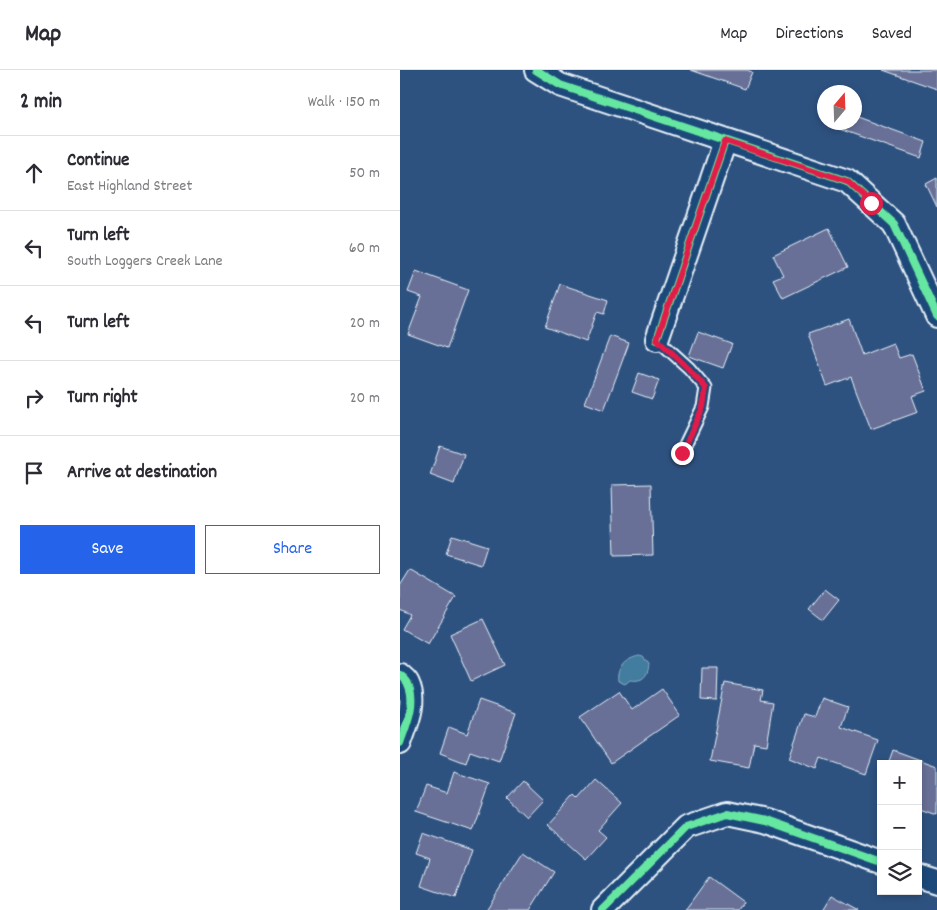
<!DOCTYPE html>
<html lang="en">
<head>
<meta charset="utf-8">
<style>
  body { margin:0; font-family:Dekko,sans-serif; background:#f7f7f7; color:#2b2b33 }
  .controls { position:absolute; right:15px; bottom:15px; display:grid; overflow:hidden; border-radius:0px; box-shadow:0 2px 8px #0003 }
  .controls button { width:45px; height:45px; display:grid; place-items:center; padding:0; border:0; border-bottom:1px solid #e1e1e2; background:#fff; color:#2b2b33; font:25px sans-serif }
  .compass { position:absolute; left:417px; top:15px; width:45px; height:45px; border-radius:50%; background:#fff; box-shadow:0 2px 8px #0003; rotate:19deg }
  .stop { position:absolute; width:15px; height:15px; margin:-11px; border:4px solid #e11d48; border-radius:50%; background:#fff }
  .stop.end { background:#e11d48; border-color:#fff; box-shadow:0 1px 5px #0008 }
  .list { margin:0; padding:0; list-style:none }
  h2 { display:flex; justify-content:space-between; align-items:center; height:65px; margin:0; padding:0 20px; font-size:21px }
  h2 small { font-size:16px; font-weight:400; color:#7c7c81 }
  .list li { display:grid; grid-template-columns:32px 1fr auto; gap:15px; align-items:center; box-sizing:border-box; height:75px; padding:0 20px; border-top:1px solid #e1e1e2 }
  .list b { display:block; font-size:19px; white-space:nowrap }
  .list p { margin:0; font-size:16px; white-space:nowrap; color:#7c7c81 }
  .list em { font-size:16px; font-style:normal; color:#7c7c81 }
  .actions { display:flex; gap:10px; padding:15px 20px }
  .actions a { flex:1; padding:11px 0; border:1px solid #2563eb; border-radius:0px; text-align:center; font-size:18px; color:#2563eb }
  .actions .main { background:#2563eb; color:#fff }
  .icon { flex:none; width:28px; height:28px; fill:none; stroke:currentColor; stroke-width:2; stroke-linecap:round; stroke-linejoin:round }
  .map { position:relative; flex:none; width:537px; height:840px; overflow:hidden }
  header { display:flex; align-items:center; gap:30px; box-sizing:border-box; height:70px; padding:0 25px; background:#fff; border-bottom:1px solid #e1e1e2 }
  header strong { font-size:24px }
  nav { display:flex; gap:28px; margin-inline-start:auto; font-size:18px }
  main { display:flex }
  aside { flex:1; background:#fff }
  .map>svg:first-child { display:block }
  .water { fill:#437c9e; stroke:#85abc2 }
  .building { fill:#687097; stroke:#e8f1f8 }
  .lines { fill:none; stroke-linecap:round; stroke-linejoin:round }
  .lane-casing { stroke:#e8f1f8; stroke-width:15 }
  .street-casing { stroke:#e8f1f8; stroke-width:26 }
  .lane { stroke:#1f4a7a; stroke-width:11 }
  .street { stroke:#1f4a7a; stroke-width:22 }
  .cycleway-casing { stroke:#1f4a7a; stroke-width:11 }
  .cycleway { stroke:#66e7a1; stroke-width:8 }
  .route { stroke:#e11d48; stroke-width:6 }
</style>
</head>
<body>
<header>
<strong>Map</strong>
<nav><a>Map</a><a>Directions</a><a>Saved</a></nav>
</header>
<main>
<aside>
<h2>2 min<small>Walk · 150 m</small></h2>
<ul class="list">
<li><svg class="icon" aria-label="ahead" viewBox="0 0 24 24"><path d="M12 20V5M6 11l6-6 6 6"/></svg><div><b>Continue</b><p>East Highland Street</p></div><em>50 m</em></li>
<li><svg class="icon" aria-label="left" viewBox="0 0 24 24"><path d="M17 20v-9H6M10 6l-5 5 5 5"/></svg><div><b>Turn left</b><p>South Loggers Creek Lane</p></div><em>60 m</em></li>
<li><svg class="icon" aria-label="left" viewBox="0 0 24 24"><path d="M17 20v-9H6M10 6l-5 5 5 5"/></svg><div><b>Turn left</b></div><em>20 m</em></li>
<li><svg class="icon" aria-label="right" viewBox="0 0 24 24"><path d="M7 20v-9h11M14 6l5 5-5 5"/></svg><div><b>Turn right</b></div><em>20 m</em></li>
<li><svg class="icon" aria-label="arrive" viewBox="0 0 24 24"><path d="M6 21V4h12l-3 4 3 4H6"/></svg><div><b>Arrive at destination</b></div></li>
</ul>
<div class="actions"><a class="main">Save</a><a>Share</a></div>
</aside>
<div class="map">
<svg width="537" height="840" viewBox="0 0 537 840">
  <rect width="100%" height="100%" fill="#2e5280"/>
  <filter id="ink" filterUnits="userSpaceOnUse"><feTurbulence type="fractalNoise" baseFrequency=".02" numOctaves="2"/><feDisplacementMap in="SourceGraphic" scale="10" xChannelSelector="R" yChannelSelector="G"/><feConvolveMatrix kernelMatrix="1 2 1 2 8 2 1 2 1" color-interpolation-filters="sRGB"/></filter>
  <g filter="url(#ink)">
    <path class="water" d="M239 586 243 587 249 594C248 607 242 612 230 610L225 614 218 611C216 597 226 589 239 586Z"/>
    <path class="building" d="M291 0H347L352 2 345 19Z
      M483 0H537V19Z
      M454 46 526 72 521 88 428 55V52H454Z
      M537 108V137L526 114Z
      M429 158 448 197 383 228 373 209 383 205 373 185Z
      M16 201 68 220 47 278 8 264 22 227 8 222Z
      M160 214 208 230 204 244 197 242 186 272 145 257Z
      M449 249 462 285 493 273 499 288 512 284 526 321 512 326 518 342 471 359 451 307 427 316 408 264Z
      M298 262 332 274 323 298 289 286Z
      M210 266 229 273 204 340 185 333Z
      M239 303 259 310 252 329 232 322Z
      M40 376 64 384 54 414 30 405Z
      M251 414 253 485 214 486 212 415Z
      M52 465 87 476 81 495 46 484Z
      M10 500 56 527 28 574 2 559 10 545 0 540V516Z
      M425 519 439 530 423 550 409 539Z
      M83 549 105 595 71 611 50 564Z
      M302 598H318L317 631 301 630Z
      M325 613 363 620 361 630 373 632 366 675 354 673 349 698 310 691Z
      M262 619 280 645 211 693 180 647 219 621 232 640Z
      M422 628 448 637 441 657 478 670 466 704 421 688 417 699 389 688 404 644 415 647Z
      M79 630 116 643 99 691 70 681 66 693 40 683 49 657 67 664Z
      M493 680 537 696V744L518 737V694H488Z
      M54 702 90 714 73 761 16 742 26 716 47 723Z
      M196 710 222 733 198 760 206 767 186 789 148 755 175 725 179 729Z
      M123 711 143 730 127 747 107 728Z
      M23 763 72 780 56 828 21 816 30 788 16 783Z
      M123 782 154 802 130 840H86Z
      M309 807 343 832 338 840H285Z
      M432 825 459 840H423Z"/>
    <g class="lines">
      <defs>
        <path id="lane" d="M257 269 289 298 306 318 303 337 281 383"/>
        <path id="street" d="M136 0 160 15 447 111 494 154 537 246
          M257 269 325 71
          M0 605C2 607 7 610 8 614 17 633 6 655 0 673
          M518 806 537 812
          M203 840 286 757 327 743 365 751 481 792"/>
      </defs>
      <use href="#lane" class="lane-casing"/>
      <use href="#street" class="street-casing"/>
      <use href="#lane" class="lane"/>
      <use href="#street" class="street"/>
      <defs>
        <path id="cycleway" d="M136 0 160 15 447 111 494 154 537 246
          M257 269 325 71
          M0 605C2 607 7 610 8 614 17 633 6 655 0 673
          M203 840 286 757 327 743 365 751 481 792"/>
      </defs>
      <use href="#cycleway" class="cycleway-casing"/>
      <use href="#cycleway" class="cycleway"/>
    </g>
  </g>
  <g class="lines" filter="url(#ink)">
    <path class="route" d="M282 383 303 337 306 318 288 298 257 269 325 71 447 111 471 133"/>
  </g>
</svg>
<div class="controls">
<button>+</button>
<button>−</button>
<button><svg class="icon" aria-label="layers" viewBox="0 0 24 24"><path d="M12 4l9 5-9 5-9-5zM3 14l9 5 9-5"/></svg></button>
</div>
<svg class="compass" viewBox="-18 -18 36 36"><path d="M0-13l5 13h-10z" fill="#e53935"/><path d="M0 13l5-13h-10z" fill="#7c7c81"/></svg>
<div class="stop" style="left:471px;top:133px"></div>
<div class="stop end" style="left:282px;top:383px"></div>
</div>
</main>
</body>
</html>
